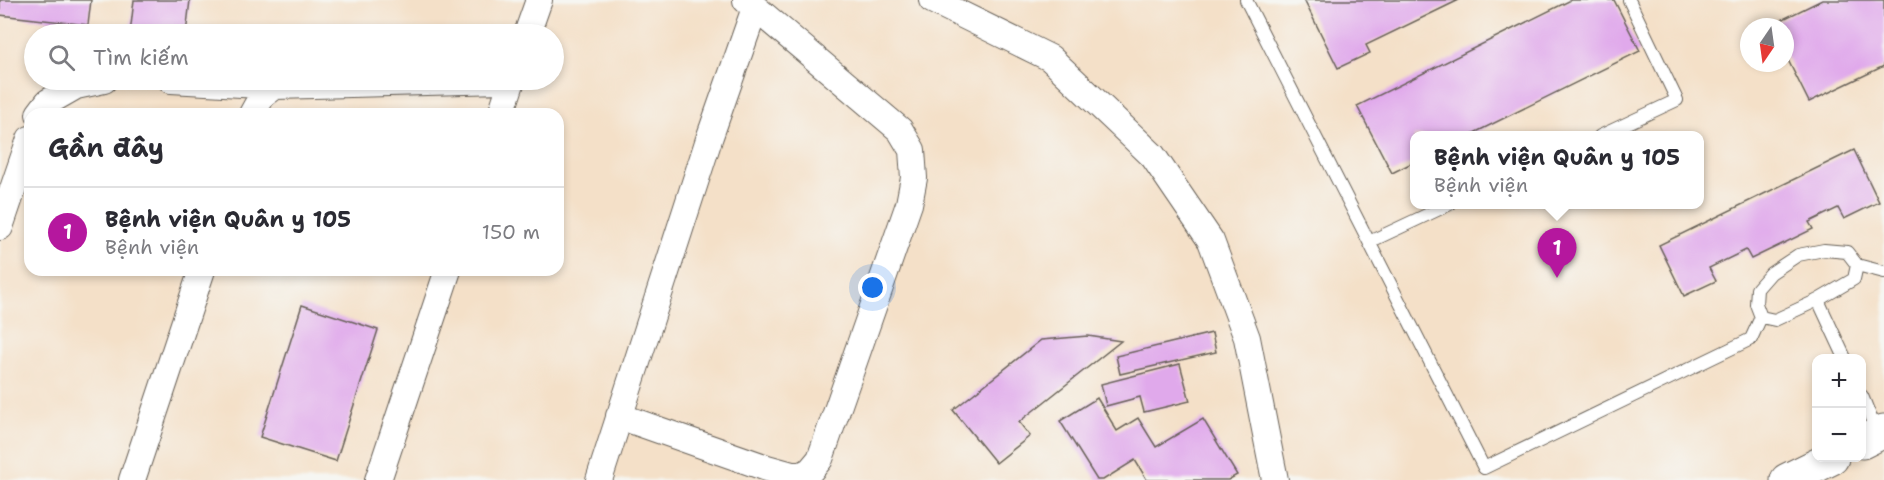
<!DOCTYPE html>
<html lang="vi">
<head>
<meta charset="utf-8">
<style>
  body { margin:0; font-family:"Shantell Sans",sans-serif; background:#f7f7f7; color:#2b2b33 }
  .controls { position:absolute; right:18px; bottom:18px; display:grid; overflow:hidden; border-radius:12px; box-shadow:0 3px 9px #0003 }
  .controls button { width:54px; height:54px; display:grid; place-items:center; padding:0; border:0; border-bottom:2px solid #e1e1e2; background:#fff; color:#2b2b33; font:30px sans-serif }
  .compass { position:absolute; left:1740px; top:18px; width:54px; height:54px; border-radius:50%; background:#fff; box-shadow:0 3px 9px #0003; rotate:193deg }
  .you { position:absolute; left:873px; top:288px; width:21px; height:21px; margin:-15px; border:4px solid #fff; border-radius:50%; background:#1a73e8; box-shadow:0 0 0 9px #1a73e833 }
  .badge { display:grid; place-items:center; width:39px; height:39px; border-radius:50%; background:#b5179e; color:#fff; font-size:20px; font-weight:700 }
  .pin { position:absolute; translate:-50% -50px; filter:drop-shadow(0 2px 3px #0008) }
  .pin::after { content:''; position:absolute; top:32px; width:21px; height:18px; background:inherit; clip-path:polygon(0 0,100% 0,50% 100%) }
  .popup { position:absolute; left:1410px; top:131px; width:294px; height:78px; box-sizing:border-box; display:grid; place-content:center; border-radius:12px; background:#fff; filter:drop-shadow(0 2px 4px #0005); font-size:20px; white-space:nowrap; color:#7c7c81 }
  .popup b { font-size:22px; color:#2b2b33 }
  .popup::after { content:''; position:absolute; left:50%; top:100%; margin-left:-12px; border:12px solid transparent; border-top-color:#fff }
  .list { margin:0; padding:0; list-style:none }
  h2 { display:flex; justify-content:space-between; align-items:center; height:78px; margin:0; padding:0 24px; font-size:26px }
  h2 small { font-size:20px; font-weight:400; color:#7c7c81 }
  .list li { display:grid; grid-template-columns:39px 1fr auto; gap:18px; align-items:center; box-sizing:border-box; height:90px; padding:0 24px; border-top:2px solid #e1e1e2 }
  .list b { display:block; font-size:22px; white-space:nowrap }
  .list p { margin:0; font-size:20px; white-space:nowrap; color:#7c7c81 }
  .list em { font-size:20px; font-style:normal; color:#7c7c81 }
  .icon { flex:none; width:33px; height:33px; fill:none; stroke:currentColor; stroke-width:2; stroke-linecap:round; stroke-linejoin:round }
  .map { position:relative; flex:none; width:1884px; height:480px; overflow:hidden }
  .search { position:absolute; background:#fff; box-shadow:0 3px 9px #0003; left:24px; top:24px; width:540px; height:66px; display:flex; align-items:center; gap:15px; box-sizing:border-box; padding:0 21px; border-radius:33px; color:#7c7c81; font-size:22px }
  .panel { position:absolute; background:#fff; box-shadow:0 3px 9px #0003; left:24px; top:108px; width:540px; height:168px; border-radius:18px }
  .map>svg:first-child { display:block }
  .building { fill:#e0a9eb }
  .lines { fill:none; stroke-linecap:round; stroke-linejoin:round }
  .service-casing { stroke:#686158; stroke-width:14 }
  .minor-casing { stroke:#686158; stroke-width:28 }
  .trunk-casing { stroke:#686158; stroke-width:35 }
  .service { stroke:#fff; stroke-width:12 }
  .minor { stroke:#fff; stroke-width:26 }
  .trunk { stroke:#fff; stroke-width:33 }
</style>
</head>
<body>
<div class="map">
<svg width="1884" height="480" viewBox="0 0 1884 480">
  <rect width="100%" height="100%" fill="#f6f6f2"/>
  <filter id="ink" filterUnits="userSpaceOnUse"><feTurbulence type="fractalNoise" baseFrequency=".0167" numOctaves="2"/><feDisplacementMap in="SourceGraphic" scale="12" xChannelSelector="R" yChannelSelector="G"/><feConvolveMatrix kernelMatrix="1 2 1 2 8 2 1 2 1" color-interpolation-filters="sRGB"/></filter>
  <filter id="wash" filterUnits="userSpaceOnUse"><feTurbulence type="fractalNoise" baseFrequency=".008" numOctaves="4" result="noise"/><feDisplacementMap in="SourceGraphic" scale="24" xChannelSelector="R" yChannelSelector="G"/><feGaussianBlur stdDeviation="1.35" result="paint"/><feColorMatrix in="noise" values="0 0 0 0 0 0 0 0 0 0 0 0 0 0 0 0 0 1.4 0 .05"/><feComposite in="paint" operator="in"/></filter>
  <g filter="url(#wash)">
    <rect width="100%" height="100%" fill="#f4e0c8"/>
    <g id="blocks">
      <path class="building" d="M0 0H91L88 25 0 15Z
        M134 0H190L186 34H130Z
        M1304 0H1459L1366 45 1370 53 1338 68Z
        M1571 0H1614L1640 51 1468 136H1414V162L1392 173 1357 106Z
        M1822 0H1884V66L1809 102 1785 54V27H1772L1771 25Z
        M1854 150 1879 202 1844 219 1838 208 1809 222 1813 229 1751 259 1746 250 1709 268 1716 281 1684 296 1659 245Z
        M302 305 378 330 336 461 260 437Z
        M1212 333 1216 352 1120 374 1116 356Z
        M1088 336 1121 341 1019 422 1030 436 996 463 953 410 1041 340Z
        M1180 364 1190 401 1144 412 1140 397 1106 406 1101 384Z
        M1097 398 1117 431 1138 418 1156 447 1203 419 1237 475 1228 480H1147L1135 460 1103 480H1097L1060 421Z"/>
    </g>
  </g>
  <g filter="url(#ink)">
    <use href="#blocks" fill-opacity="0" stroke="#686158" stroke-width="1.5"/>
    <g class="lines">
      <defs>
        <path id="service" d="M1246 0 1484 468 1751 339 1761 317
          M1600 136 1677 100 1629 0
          M1369 242 1450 204
          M1824 250 1847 252 1857 265 1854 279 1818 300 1775 320 1761 317 1756 304 1757 289 1771 273 1798 255Z
          M1857 265 1884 272
          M1818 300 1845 358
          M1862 396 1877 433"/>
        <path id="minor" d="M932 0 1050 58 1153 156 1211 241 1247 338 1275 480
          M527 34 539 0
          M171 80 275 86
          M39 114 48 102 76 86 104 80
          M252 114 262 96 275 86 502 80
          M501 114 512 80
          M0 227 30 139
          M619 416 767 468 792 475H802L810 471 820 459 909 204 914 178 912 150 900 130 746 0
          M132 480 202 270
          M378 480 448 270
          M599 480 710 136 755 8"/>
        <path id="trunk" d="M1862 442 1884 431
          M1787 480 1832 458"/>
      </defs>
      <use href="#service" class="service-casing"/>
      <use href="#minor" class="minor-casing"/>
      <use href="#trunk" class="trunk-casing"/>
      <use href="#service" class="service"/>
      <use href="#minor" class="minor"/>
      <use href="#trunk" class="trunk"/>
    </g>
  </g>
</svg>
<div class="controls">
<button>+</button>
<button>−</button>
</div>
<svg class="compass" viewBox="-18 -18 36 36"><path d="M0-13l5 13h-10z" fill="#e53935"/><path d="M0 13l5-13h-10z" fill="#7c7c81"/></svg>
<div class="you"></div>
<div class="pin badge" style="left:1557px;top:278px">1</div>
<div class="popup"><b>Bệnh viện Quân y 105</b>Bệnh viện</div>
<div class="search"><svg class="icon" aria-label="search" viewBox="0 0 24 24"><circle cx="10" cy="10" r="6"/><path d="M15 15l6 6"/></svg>Tìm kiếm</div>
<section class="panel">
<h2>Gần đây<small></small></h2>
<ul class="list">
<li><span class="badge">1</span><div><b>Bệnh viện Quân y 105</b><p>Bệnh viện</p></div><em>150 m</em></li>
</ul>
</section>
</div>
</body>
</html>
